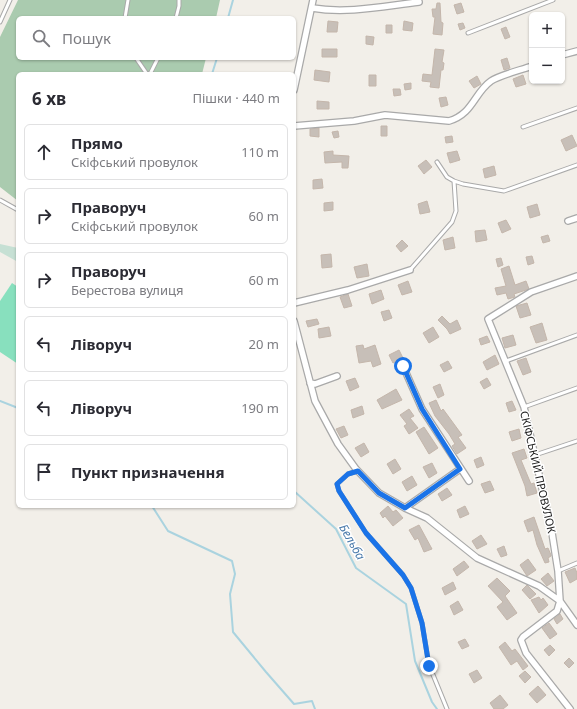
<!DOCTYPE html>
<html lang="uk">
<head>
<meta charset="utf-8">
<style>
  body { margin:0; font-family:"Noto Sans",sans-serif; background:#f7f7f7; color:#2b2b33 }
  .controls { position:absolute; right:12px; top:12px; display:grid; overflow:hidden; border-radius:6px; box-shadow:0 1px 3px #0004 }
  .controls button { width:36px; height:36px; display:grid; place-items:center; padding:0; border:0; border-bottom:1px solid #e1e1e2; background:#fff; color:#2b2b33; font:20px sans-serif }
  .stop { position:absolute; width:12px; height:12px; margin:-9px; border:3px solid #1a73e8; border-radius:50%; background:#fff }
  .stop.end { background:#1a73e8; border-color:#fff; box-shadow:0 1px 4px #0008 }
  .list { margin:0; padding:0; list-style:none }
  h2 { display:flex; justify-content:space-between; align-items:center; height:52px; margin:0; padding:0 16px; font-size:17px }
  h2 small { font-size:13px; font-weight:400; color:#7c7c81 }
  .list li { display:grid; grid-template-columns:26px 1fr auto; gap:12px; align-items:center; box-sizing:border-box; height:56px; margin:0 8px 8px; padding:0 8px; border:1px solid #e1e1e2; border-radius:6px }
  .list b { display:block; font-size:15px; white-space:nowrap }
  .list p { margin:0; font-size:13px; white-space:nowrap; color:#7c7c81 }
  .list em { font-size:13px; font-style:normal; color:#7c7c81 }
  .icon { flex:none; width:22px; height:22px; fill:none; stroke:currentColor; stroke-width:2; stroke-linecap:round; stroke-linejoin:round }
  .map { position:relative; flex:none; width:577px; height:709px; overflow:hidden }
  .search { position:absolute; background:#fff; box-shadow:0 1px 3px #0004; left:16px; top:16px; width:280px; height:44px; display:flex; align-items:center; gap:10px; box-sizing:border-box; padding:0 14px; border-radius:6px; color:#7c7c81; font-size:15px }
  .panel { position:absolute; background:#fff; box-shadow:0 1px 3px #0004; left:16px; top:72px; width:280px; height:436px; border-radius:6px }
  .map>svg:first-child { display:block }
  .wetland { fill:#c6e0d4 }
  .cemetery { fill:#aacbaf }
  .pitch { fill:#88e0be }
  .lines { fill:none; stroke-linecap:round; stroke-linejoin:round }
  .stream { stroke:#aad3df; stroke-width:2 }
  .building { fill:#c7bfb8; stroke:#c4b6ab }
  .lane-casing { stroke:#a9a9a9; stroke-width:5 }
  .street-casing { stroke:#a9a9a9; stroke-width:8 }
  .lane { stroke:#fff; stroke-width:3 }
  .street { stroke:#fff; stroke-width:5.5 }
  .route { stroke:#1a73e8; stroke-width:5 }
  .labels { text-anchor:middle; stroke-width:3; stroke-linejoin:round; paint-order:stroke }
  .street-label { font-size:11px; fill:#222; stroke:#fff }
  .water-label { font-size:12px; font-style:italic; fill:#4a7aab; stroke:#fff }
</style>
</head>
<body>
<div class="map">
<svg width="577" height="709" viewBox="0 0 577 709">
  <rect width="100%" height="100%" fill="#f2efe9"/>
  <path class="wetland" d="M0 244 18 248V262L0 252Z"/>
  <path class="cemetery" d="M18 0H220L216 18H18V58H206L202 74H18V201L0 187V37Z"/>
  <path class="pitch" d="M12 283 18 287V364L0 352V301Z"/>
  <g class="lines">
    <path class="stream" d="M228 18 233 0
      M212 74 217 58
      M0 401 18 408
      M294 491 336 529 356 568 406 604 415 661 432 702 437 709
      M152 506 168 531 232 561 235 574 230 594 233 632 266 672 294 704 312 701 315 709"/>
  </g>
  <path class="building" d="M437 3H440L441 22 443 23 442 35 433 34 435 17H433L432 9H436Z
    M461 3 464 12 457 14 454 5Z
    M328 21 338 22 337 32H327Z
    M404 21 413 23 412 31 403 30Z
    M463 23 465 28 460 30 458 24Z
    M386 25H392V33H386Z
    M506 27 510 37 505 39 501 29Z
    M366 36 374 37 373 45 366 44Z
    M322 49H337V57H322Z
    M435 49 444 50 442 62 444 63 443 70H441L439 88 430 87 431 82 422 81 423 74 432 75Z
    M507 58 510 68 504 70 501 60Z
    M315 70 330 72 329 82 314 80Z
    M369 75H376V86H369Z
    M523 75 526 84 516 87 513 79Z
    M477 76 481 84 474 88 469 81Z
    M411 83V89L405 90 404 84Z
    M393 89H400L401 95 394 96Z
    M446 97 448 105 441 107 439 98Z
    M317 101 329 102V109H317Z
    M381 126H387V136H381Z
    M319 128V137L310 136V129Z
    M338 131 339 137 334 138 332 132Z
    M572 135 577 146 566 151 561 140Z
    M452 136 453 142 446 143 445 137Z
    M333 151V155L349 156 348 168H342V162L325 163 324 152Z
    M457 151 460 160 450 163 447 153Z
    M426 160 432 167 424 174 418 166Z
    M494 166 496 175 485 178 483 169Z
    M322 179 323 188 313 189V180Z
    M427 201 430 212 420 214 418 204Z
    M333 202V210L324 211V203Z
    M537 204 540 215 530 218 527 207Z
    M506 220 511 229 502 233 498 223Z
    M485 230 487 240 476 242 475 231Z
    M548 235 550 241 543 243 541 237Z
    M453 237 455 248 445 250 443 240Z
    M402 240 408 246 401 252 396 246Z
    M331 254 332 267 322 268 321 255Z
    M532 256 534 263 528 265 526 257Z
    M501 258 503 265 498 267 496 259Z
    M367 264 369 276 357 278 354 267Z
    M509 266 515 285 526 281 529 289 514 294 515 297 508 299 506 293 497 295 495 288 506 286 501 269Z
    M408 281 412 292 402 295 398 285Z
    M381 290 384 299 372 304 369 294Z
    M348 294 352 306 344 308 340 297Z
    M527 303 531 315 520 318 516 306Z
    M389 310 392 318 384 321 381 312Z
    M442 316 450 324 457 320 461 329 450 334 447 329 438 320Z
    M317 319 319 324 308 327 306 321Z
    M542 323 547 340 536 343 530 327Z
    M329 327 331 336 319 338 318 329Z
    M433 327 439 337 429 343 423 333Z
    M513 335 516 345 505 348 502 338Z
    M487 336 490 342 481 345 479 339Z
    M363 345 364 349 375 345 381 364 373 367 371 361 359 363 356 346Z
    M399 350 403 358 393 363 389 355Z
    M495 355 499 364 487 370 483 362Z
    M526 358 531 372 523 375 517 361Z
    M448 361 452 368 444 372 440 365Z
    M355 378 359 387 350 391 346 381Z
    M487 378 491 385 484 389 480 382Z
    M440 384 444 395 438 398 433 387Z
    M396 389 402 400 382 409 377 400Z
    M436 400 441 411 443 409 462 435 458 437 466 448 457 454 452 446 455 444 449 434 435 416 429 403Z
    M512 401 516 410 509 412 506 403Z
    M362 406 364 414 353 418 351 410Z
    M409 409 414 416 410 418 418 428 409 434 404 426 407 424 400 415Z
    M344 426 348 435 341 438 336 429Z
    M424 427 438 448 429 454 416 432Z
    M519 429 521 438 512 441 509 432Z
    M364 443 369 452 361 457 355 448Z
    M524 449 527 458 521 460 531 484 534 483 537 493 527 496 525 486 512 453Z
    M481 457 484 465 477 468 474 460Z
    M395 459 401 469 393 474 387 464Z
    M432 463 437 473 429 478 423 467Z
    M412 476 417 485 407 491 402 482Z
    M490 481 494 490 485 493 481 484Z
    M447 488 452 495 442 501 438 494Z
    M388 506 393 512 396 510 403 518 393 526 385 516 383 518 380 513Z
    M465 506 469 514 460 518 457 510Z
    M534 517 545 549 548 548 551 555V556L548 558 549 562 545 563 537 545 533 530 528 532 524 521Z
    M419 525 432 549 424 552 418 538 415 540 409 530Z
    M481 535 487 544 477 549 472 541Z
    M504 546 507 555 501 557 497 549Z
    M528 559 536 570 527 576 520 565Z
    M464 561 469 567 457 576 453 569Z
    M575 568 577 573V579L570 583 565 572Z
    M548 573 554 581 547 586 541 579Z
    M497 578 510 591 505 596 517 613 507 620 497 607 503 602 488 586Z
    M453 582 456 589 445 595 442 588Z
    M527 585 536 594 530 599 522 590Z
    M539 597 541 600 543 598 548 605 539 613 531 600Z
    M458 601 463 610 454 615 450 606Z
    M560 614 563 619 557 624 554 619Z
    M549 623 557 634 550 639 542 628Z
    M465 639 469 646 462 649 458 642Z
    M505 642 512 651 515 649 528 666 523 670 517 661 511 665 499 647Z
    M550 645 555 650 549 656 544 650Z
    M569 658 574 663 569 668 564 663Z
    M477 670 482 678 474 683 469 674Z
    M525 671 531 677 525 683 519 676Z
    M538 686 546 695 537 703 529 694Z
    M500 695 508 705 503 709H494L490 703Z"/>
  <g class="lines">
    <defs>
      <path id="lane" d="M125 18 128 0
        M176 18 179 6V0
        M0 22 10 0
        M468 33 553 0
        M136 58 147 74
        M150 74 158 58
        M523 127 577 108
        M437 162 447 177 454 181 463 184 504 191 577 165
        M0 200 18 210
        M410 270 452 222 456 211 454 181
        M506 361 577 335
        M524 407 577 388
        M535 455 577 441
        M358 471 348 474 337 484 339 491 366 533 403 575 411 588 422 623 429 665 447 709
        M558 571 577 563"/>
      <path id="street" d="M312 8C348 14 384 6 419 2
        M562 55 577 51
        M294 90 313 0
        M294 126 354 121 385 115 449 121C473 114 474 93 491 81 500 75 521 70 532 66
        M568 221 577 218
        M577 276 531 292 488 319 524 407 552 533 558 571 560 601 577 625
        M294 303 348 290 410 270
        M294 321 315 401 338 444 356 469 379 493 405 508 427 518 477 558 539 586 560 601 557 611 523 637 521 640 526 653 570 709
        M403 366 422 409 469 481
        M310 383 315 384 337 376
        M405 508 460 469"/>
    </defs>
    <use href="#lane" class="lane-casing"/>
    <use href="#street" class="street-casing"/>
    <use href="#lane" class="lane"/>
    <use href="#street" class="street"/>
  </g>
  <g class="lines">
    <path class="route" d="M403 366 422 409 460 469 405 508 379 493 358 471 348 474 337 484 339 491 366 533 403 575 411 588 422 623 429 666"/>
  </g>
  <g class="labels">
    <g class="street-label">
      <text transform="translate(538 472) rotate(77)" y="4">СКІФСЬКИЙ ПРОВУЛОК</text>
    </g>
    <g class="water-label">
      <text transform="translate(352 542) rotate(60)" y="4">Бельба</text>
    </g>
  </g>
</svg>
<div class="controls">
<button>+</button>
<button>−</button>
</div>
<div class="stop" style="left:403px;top:366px"></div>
<div class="stop end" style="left:429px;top:666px"></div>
<div class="search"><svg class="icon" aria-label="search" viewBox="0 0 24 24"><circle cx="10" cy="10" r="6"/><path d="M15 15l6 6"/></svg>Пошук</div>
<section class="panel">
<h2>6 хв<small>Пішки · 440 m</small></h2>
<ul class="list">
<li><svg class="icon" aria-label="ahead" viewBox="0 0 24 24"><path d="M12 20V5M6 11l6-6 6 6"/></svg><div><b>Прямо</b><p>Скіфський провулок</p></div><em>110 m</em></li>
<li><svg class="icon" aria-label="right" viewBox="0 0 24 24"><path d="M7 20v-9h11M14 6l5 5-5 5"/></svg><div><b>Праворуч</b><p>Скіфський провулок</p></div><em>60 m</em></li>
<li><svg class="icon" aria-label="right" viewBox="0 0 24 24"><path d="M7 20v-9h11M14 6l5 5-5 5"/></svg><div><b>Праворуч</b><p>Берестова вулиця</p></div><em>60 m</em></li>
<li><svg class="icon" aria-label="left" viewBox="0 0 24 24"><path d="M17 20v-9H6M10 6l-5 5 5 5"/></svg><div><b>Ліворуч</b></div><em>20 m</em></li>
<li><svg class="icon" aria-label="left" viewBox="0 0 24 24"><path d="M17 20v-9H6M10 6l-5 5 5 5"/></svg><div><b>Ліворуч</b></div><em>190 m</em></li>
<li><svg class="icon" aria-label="arrive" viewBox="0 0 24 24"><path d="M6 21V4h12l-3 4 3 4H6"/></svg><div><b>Пункт призначення</b></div></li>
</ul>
</section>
</div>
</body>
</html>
